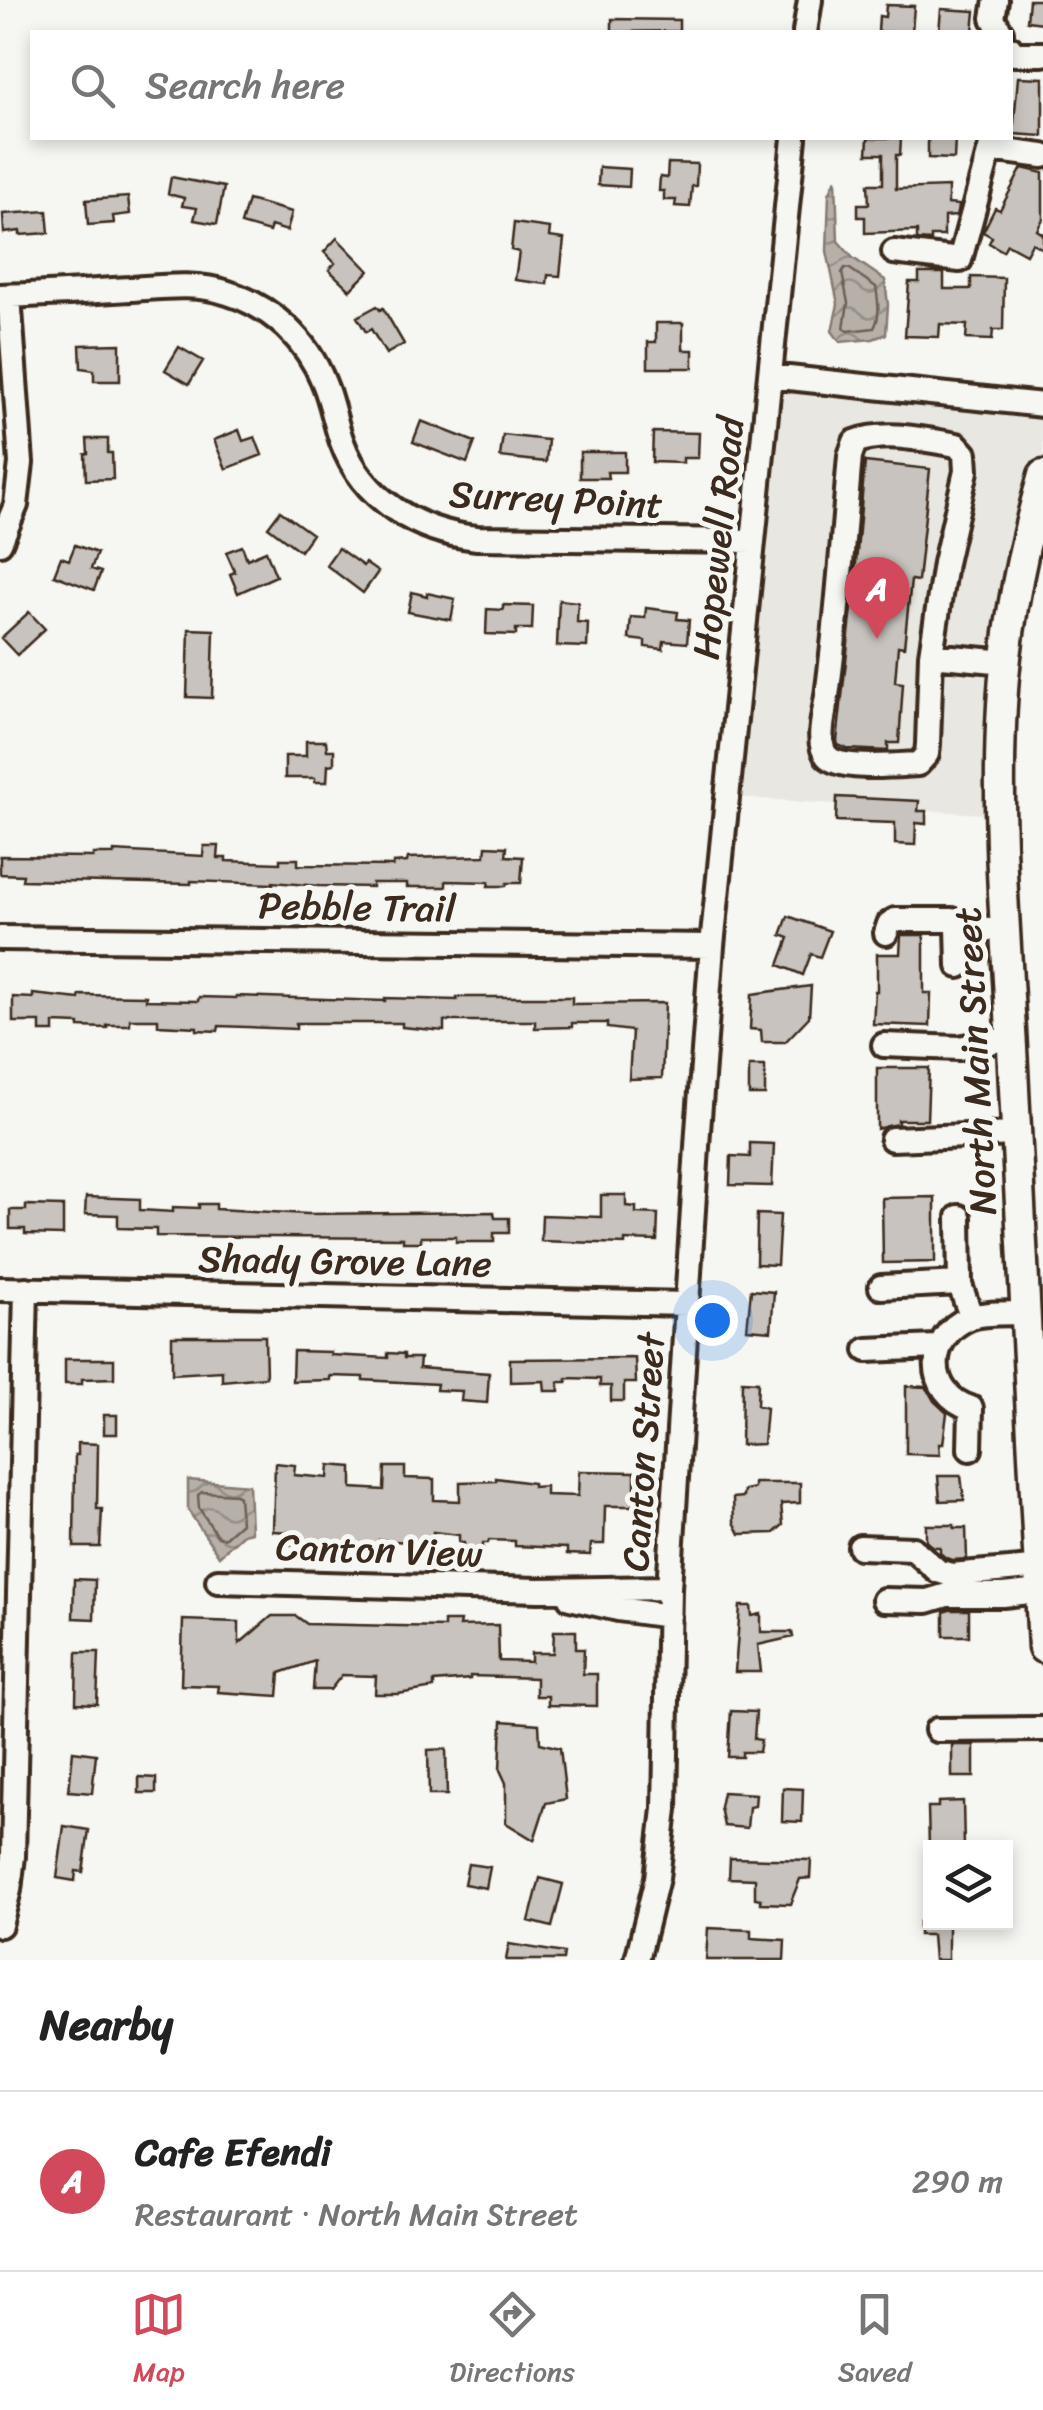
<!DOCTYPE html>
<html lang="en">
<head>
<meta charset="utf-8">
<style>
  body { margin:0; font-family:Sriracha,sans-serif; background:#f6f6f6; color:#222 }
  .controls { position:absolute; right:30px; bottom:30px; display:grid; overflow:hidden; border-radius:0px; box-shadow:0 5px 15px #0003 }
  .controls button { width:90px; height:90px; display:grid; place-items:center; padding:0; border:0; border-bottom:2px solid #e0e0e0; background:#fff; color:#222; font:50px sans-serif }
  .you { position:absolute; left:712px; top:1320px; width:35px; height:35px; margin:-25px; border:8px solid #fff; border-radius:50%; background:#1a73e8; box-shadow:0 0 0 15px #1a73e833 }
  .badge { display:grid; place-items:center; width:65px; height:65px; border-radius:50%; background:#d1495b; color:#fff; font-size:32px; font-weight:700 }
  .pin { position:absolute; translate:-50% -82px; filter:drop-shadow(0 2px 5px #0008) }
  .pin::after { content:''; position:absolute; top:52px; width:35px; height:30px; background:inherit; clip-path:polygon(0 0,100% 0,50% 100%) }
  .list { margin:0; padding:0; list-style:none }
  h2 { display:flex; justify-content:space-between; align-items:center; height:130px; margin:0; padding:0 40px; font-size:42px }
  h2 small { font-size:32px; font-weight:400; color:#767676 }
  .list li { display:grid; grid-template-columns:65px 1fr auto; gap:30px; align-items:center; box-sizing:border-box; height:180px; padding:0 40px; border-top:2px solid #e0e0e0 }
  .list b { display:block; font-size:38px; white-space:nowrap }
  .list p { margin:0; font-size:32px; white-space:nowrap; color:#767676 }
  .list em { font-size:32px; font-style:normal; color:#767676 }
  .icon { flex:none; width:55px; height:55px; fill:none; stroke:currentColor; stroke-width:2; stroke-linecap:round; stroke-linejoin:round }
  .map { position:relative; flex:none; width:1043px; height:1960px; overflow:hidden }
  .search { position:absolute; background:#fff; box-shadow:0 5px 15px #0003; left:30px; right:30px; top:30px; height:110px; display:flex; align-items:center; gap:25px; box-sizing:border-box; padding:0 35px; border-radius:0px; color:#767676; font-size:38px }
  .sheet { height:310px; background:#fff }
  nav { display:flex; justify-content:space-around; align-items:center; box-sizing:border-box; height:140px; border-top:2px solid #e0e0e0; background:#fff; font-size:28px; color:#767676 }
  nav a { display:grid; justify-items:center; gap:5px }
  nav .on { color:#d1495b }
  .map>svg:first-child { display:block }
  .built { fill:#e8e7e2 }
  .water { fill:url(#water-waves); stroke:#857a71; stroke-width:2.5 }
  .lines { fill:none; stroke-linecap:round; stroke-linejoin:round }
  .shore { stroke:#6c6056; stroke-width:2.5 }
  .building { fill:#c8c3be; stroke:#3b2a1e; stroke-width:2.5 }
  .minor-casing { stroke:#3b2a1e; stroke-width:30 }
  .major-casing { stroke:#3b2a1e; stroke-width:35 }
  .minor { stroke:#f6f6f2; stroke-width:22 }
  .major { stroke:#f6f6f2; stroke-width:28 }
  .labels { text-anchor:middle; stroke-width:10; stroke-linejoin:round; paint-order:stroke }
  .street-label { font-size:38px; fill:#3b2a1e; stroke:#f6f6f2 }
</style>
</head>
<body>
<div class="map">
<svg width="1043" height="1960" viewBox="0 0 1043 1960">
  <defs>
    <pattern id="water-waves" width="16" height="10" patternUnits="userSpaceOnUse" patternTransform="scale(2.5)"><rect width="16" height="10" fill="#b6b0a9"/><path d="M0 5q4-4 8 0t8 0" fill="none" stroke="#958f89"/></pattern>
  </defs>
  <rect width="100%" height="100%" fill="#f6f6f2"/>
  <filter id="ink" filterUnits="userSpaceOnUse"><feTurbulence type="fractalNoise" baseFrequency=".01" numOctaves="2"/><feDisplacementMap in="SourceGraphic" scale="20" xChannelSelector="R" yChannelSelector="G"/><feConvolveMatrix kernelMatrix="1 2 1 2 8 2 1 2 1" color-interpolation-filters="sRGB"/></filter>
  <g filter="url(#ink)">
    <path class="built" d="M770 383 1043 410V478L995 815 720 796Z"/>
    <path class="water" d="M836 179 838 241 853 258 885 280 888 305 886 334 873 339 840 342 832 331 838 304 827 251 829 194Z
      M188 1480 249 1485 251 1532 243 1534 219 1556 188 1510Z"/>
    <g class="lines">
      <path class="shore" d="M845 268 850 269 876 287C878 300 881 316 874 328L848 331 844 328 848 303 842 273Z
        M202 1492 236 1494 239 1497 241 1523 224 1538 218 1537 199 1508 198 1495Z"/>
    </g>
    <path class="building" d="M1029 0H1043V23L1027 21Z
      M886 5 914 6 912 32H878L879 16 885 17Z
      M941 9 975 11 973 32H939Z
      M612 19 679 20V31L612 32Z
      M1018 77 1043 78V136L1013 134Z
      M868 138H901L900 155H896V189L948 187V204L959 205 956 216 944 217V236H931V241L917 240V231L865 233V217H858V204H869L868 184H883V154H867Z
      M928 138H955L954 159 928 158Z
      M668 163 697 164 696 186H692L690 207 675 206 676 200H664V191H659L660 177 667 178Z
      M599 167 630 169 629 187 598 185Z
      M1022 168 1043 173V219L1037 230 1043 234V249L1032 243 1026 254 1007 244 1003 251 989 243 992 237 983 232 995 208 1000 210Z
      M171 177 224 187 217 224 194 220 197 208 182 206 184 198 168 194Z
      M128 197 130 214 113 216 114 223 88 225 86 200Z
      M248 200 292 212 287 231 271 226 269 232 241 224Z
      M47 211 49 233 20 235V231L4 233 3 214Z
      M514 223 550 228 549 237 564 239 560 276 548 275 547 284 515 280 519 252 511 250Z
      M337 238 369 271 350 290 329 270 335 263 324 252Z
      M919 273H944V289H971V277L1004 278 1003 330H993L992 340 966 339 967 325 940 324 939 337 905 336 909 282H919Z
      M377 306 380 310 383 308 404 344 386 354 371 329 366 332 357 317Z
      M656 323H683V350H693V368H648V342H656Z
      M120 344V381H94V370L81 368 80 345Z
      M179 347 203 361 189 384 165 370Z
      M421 421 475 442 467 463 413 442Z
      M239 430 243 441 255 437 262 455 226 469 214 440Z
      M653 432 699 433 698 458H683V463L652 462Z
      M503 435 548 440 546 462 500 457Z
      M87 439H108V453H112L113 479 86 480 85 454 88 453Z
      M580 452H625V472H607L608 478H580Z
      M865 462 930 469 918 581 911 580 904 647 898 646 895 682 903 683 899 743H888V751L847 749 838 745 837 741 852 608Z
      M280 511 312 534 300 551 268 527Z
      M75 545 97 553 91 569 101 572 94 590 54 575 61 557 69 560Z
      M242 546 247 559 266 551 276 576 238 593 230 574 235 572 226 552Z
      M338 548 363 566 365 563 378 572 363 593 326 565Z
      M412 592 427 596V593L455 599 451 620 408 612Z
      M559 600 578 602 577 622 588 623 587 647 557 646Z
      M503 605 533 606 532 629H516V635L486 634 487 609 503 610Z
      M646 608 678 612 677 619 689 620 687 643 664 641 663 649 645 647V641L629 639 631 617 645 618Z
      M29 612 45 629 17 655 1 638Z
      M189 629 214 630 212 698 187 697Z
      M306 741H326L327 750H334V764L328 765 327 782H315V778H285V756H306Z
      M837 797 919 801 918 811H926V824L916 823 915 845 895 844V823L836 821Z
      M204 846H219L218 858H226V861L280 863V859H298V865L393 866V863L407 862 408 858 485 856 486 846 507 847 506 856 523 857 521 883H507L506 886H488L489 882 446 881V887H407V883H372V887L319 886 273 882V884L191 881V884L22 880 23 875 0 874V856L93 857V854H114V851L203 856Z
      M788 916 830 931 820 957 811 954 803 975 779 965 789 938 781 935Z
      M901 935H924V993H931L930 1026 873 1024 875 991H877V954H900Z
      M811 986 809 1017 785 1042H762L761 1030 750 1029 752 994Z
      M33 994 79 999 80 995 146 996V1000L198 1001 199 997 236 998V996L385 1001V998L457 1000V997H572V1004L665 1003 662 1078 629 1079 632 1031 607 1028V1023H572V1027L535 1028V1021H444V1031L402 1027V1023H296V1029L219 1026 218 1031 197 1030V1027L158 1025V1019H130V1025H107V1028L79 1027V1024L54 1023V1032H40V1022H13V997L33 998Z
      M749 1066H765V1095H749Z
      M877 1068H929L927 1120H898V1124L877 1129Z
      M750 1143 774 1144 772 1186 730 1185 731 1156 750 1157Z
      M601 1195H626V1206L636 1207V1213L658 1214 657 1241 625 1240V1244L541 1241 542 1215 601 1217Z
      M86 1197 140 1199V1210L173 1212V1207L199 1208V1204H216V1209L308 1214 494 1212 495 1218H509V1233H494V1242H456V1237H421V1242H403V1238L156 1236V1229L118 1228V1215L85 1214Z
      M935 1197V1262L883 1263 882 1198Z
      M26 1205 63 1206V1235L25 1234V1229H10V1210H26Z
      M757 1214 780 1215 777 1265 756 1264Z
      M751 1290 774 1292 771 1331 747 1329Z
      M172 1336H265L266 1377 222 1381V1371L172 1374Z
      M293 1351 331 1352V1355L388 1358V1353L404 1354V1358H420L419 1368 489 1373 487 1403 461 1401 462 1391 436 1390 437 1384 363 1380V1377L330 1376V1380L292 1381Z
      M635 1358 636 1383H624V1401H611V1386H600V1379L567 1378V1382H558L559 1391H545L544 1381 510 1382V1359Z
      M65 1359H114V1378L82 1379V1384H65Z
      M742 1381 758 1382 757 1405 766 1408 763 1444 741 1445Z
      M906 1386 926 1387 934 1401 947 1413 943 1444H939L940 1455 906 1454Z
      M104 1415H117V1434H104Z
      M78 1443 98 1444 97 1509H102L100 1547H74L75 1455H78Z
      M275 1463 295 1465 294 1475 328 1478 329 1465 352 1467V1488L384 1490 385 1467H405V1478L434 1479V1500L460 1501V1482L496 1481V1478L533 1483V1487L546 1486V1495L578 1496 579 1471 635 1472V1506H605L604 1544H591L590 1555 567 1554V1548L515 1546V1541L489 1540 488 1543H483V1549L464 1548V1543L459 1542V1535L433 1532V1543L428 1544V1549H407L408 1542 379 1540V1547L291 1545V1532L273 1531Z
      M938 1476H961L964 1500 940 1501Z
      M754 1483H800V1503L781 1504 783 1525 774 1533 740 1534 734 1522 733 1498 743 1497 744 1490 754 1488Z
      M926 1525H954V1528H966L967 1559 953 1560 946 1558 940 1553V1547H934L926 1541Z
      M74 1579 95 1580 94 1619 73 1618Z
      M740 1606H751L752 1616 761 1614V1632H792L793 1637 758 1645 761 1672H735Z
      M949 1610H969V1636H944V1612Z
      M272 1616H296L307 1624 444 1627V1621H460L459 1626 498 1625 499 1661 531 1662V1653H553L554 1631H576V1649H584L583 1674H597V1706L548 1705V1696H536V1678L470 1676V1679L434 1682V1688L398 1694H375L376 1676 342 1675 330 1690H313L315 1661 280 1673 278 1696 218 1692 219 1686 181 1685 183 1620 239 1622V1644Z
      M77 1652H99L97 1704 76 1703Z
      M731 1711 756 1712 754 1739 761 1740 759 1752H742V1757H728Z
      M502 1721 539 1724 540 1743 560 1748 566 1799 546 1803 534 1840 506 1823V1783L500 1770Z
      M952 1745H974V1777H952Z
      M446 1749 447 1795H429L428 1750Z
      M73 1751 96 1754 92 1793 69 1791Z
      M139 1777 156 1778V1793H139Z
      M783 1788 803 1789 802 1822 782 1821Z
      M723 1792 756 1794 755 1806 749 1807 747 1828 724 1826 720 1807Z
      M963 1801 964 1848H929L928 1807H938V1802Z
      M64 1826 89 1830 83 1872 76 1871 75 1881 57 1878Z
      M730 1858 811 1860 810 1878 800 1879 790 1904 761 1903V1899L755 1898V1879L729 1878Z
      M468 1864 490 1867 486 1888 464 1884Z
      M540 1878 563 1884 552 1927 529 1921Z
      M919 1922H948V1960H934L932 1935H919Z
      M708 1928 751 1930V1938L785 1940 784 1960H706Z
      M509 1944 564 1953 563 1960H506Z"/>
    <g class="lines">
      <defs>
        <path id="minor" d="M996 0 993 18 1001 32
          M805 32 810 0
          M1010 48 1014 54H1043
          M990 149 1043 156
          M894 252 960 260 993 138
          M0 296C43 295 86 292 130 289 162 287 196 282 228 293 272 307 307 340 324 383 332 402 335 423 342 442 363 500 418 532 477 538L753 541
          M770 376 1043 405
          M0 543 16 505 21 463 9 296
          M931 655 945 563 966 471 965 454 957 445C925 440 886 430 855 442L850 456C843 536 838 616 827 696 825 712 815 743 827 756 840 771 898 765 918 764L927 754 928 744 931 655 1006 662
          M958 927 1006 930
          M886 933 889 924 895 920H952L958 927 959 966
          M0 938 712 946
          M884 1045 959 1048 1011 1038
          M892 1139 1016 1134
          M959 1217 960 1285 971 1316
          M881 1287 960 1283
          M0 1289 687 1304
          M867 1350 937 1347
          M970 1449 971 1408C925 1394 926 1336 969 1318 984 1312 1008 1314 1024 1313
          M860 1547 913 1549 938 1571 951 1575 1043 1567
          M218 1581 538 1590 669 1588
          M570 1598 618 1609 669 1616
          M884 1600 927 1601 947 1595H1003L1040 1591
          M937 1730 1043 1729
          M0 1925 9 1890 13 1856 26 1289
          M637 1960 657 1878 665 1809 669 1588 698 1131 712 946 794 138"/>
        <path id="major" d="M1043 475C1022 550 1006 627 1002 705 995 825 1007 947 1013 1067 1022 1261 1032 1455 1043 1648"/>
      </defs>
      <use href="#minor" class="minor-casing"/>
      <use href="#major" class="major-casing"/>
      <use href="#minor" class="minor"/>
      <use href="#major" class="major"/>
    </g>
  </g>
  <g class="labels">
    <g class="street-label">
      <text transform="translate(556 499) rotate(3)" y="13">Surrey Point</text>
      <text transform="translate(718 538) rotate(-84)" y="13">Hopewell Road</text>
      <text transform="translate(357 907) rotate(1)" y="13">Pebble Trail</text>
      <text transform="translate(975 1061) rotate(-93)" y="13">North Main Street</text>
      <text transform="translate(345 1261) rotate(1)" y="13">Shady Grove Lane</text>
      <text transform="translate(643 1452) rotate(-86)" y="13">Canton Street</text>
      <text transform="translate(379 1550) rotate(2)" y="13">Canton View</text>
    </g>
  </g>
</svg>
<div class="controls">
<button><svg class="icon" aria-label="layers" viewBox="0 0 24 24"><path d="M12 4l9 5-9 5-9-5zM3 14l9 5 9-5"/></svg></button>
</div>
<div class="you"></div>
<div class="pin badge" style="left:877px;top:639px">A</div>
<div class="search"><svg class="icon" aria-label="search" viewBox="0 0 24 24"><circle cx="10" cy="10" r="6"/><path d="M15 15l6 6"/></svg>Search here</div>
</div>
<section class="sheet">
<h2>Nearby<small></small></h2>
<ul class="list">
<li><span class="badge">A</span><div><b>Cafe Efendi</b><p>Restaurant · North Main Street</p></div><em>290 m</em></li>
</ul>
</section>
<nav>
<a class="on"><svg class="icon" aria-label="map" viewBox="0 0 24 24"><path d="M3 6l6-2 6 2 6-2v14l-6 2-6-2-6 2zM9 4v14M15 6v14"/></svg>Map</a>
<a><svg class="icon" aria-label="directions" viewBox="0 0 24 24"><path d="M12 3l9 9-9 9-9-9zM9 14v-3h6M13 9l2 2-2 2"/></svg>Directions</a>
<a><svg class="icon" aria-label="saved" viewBox="0 0 24 24"><path d="M7 4h10v16l-5-4-5 4z"/></svg>Saved</a>
</nav>
</body>
</html>
